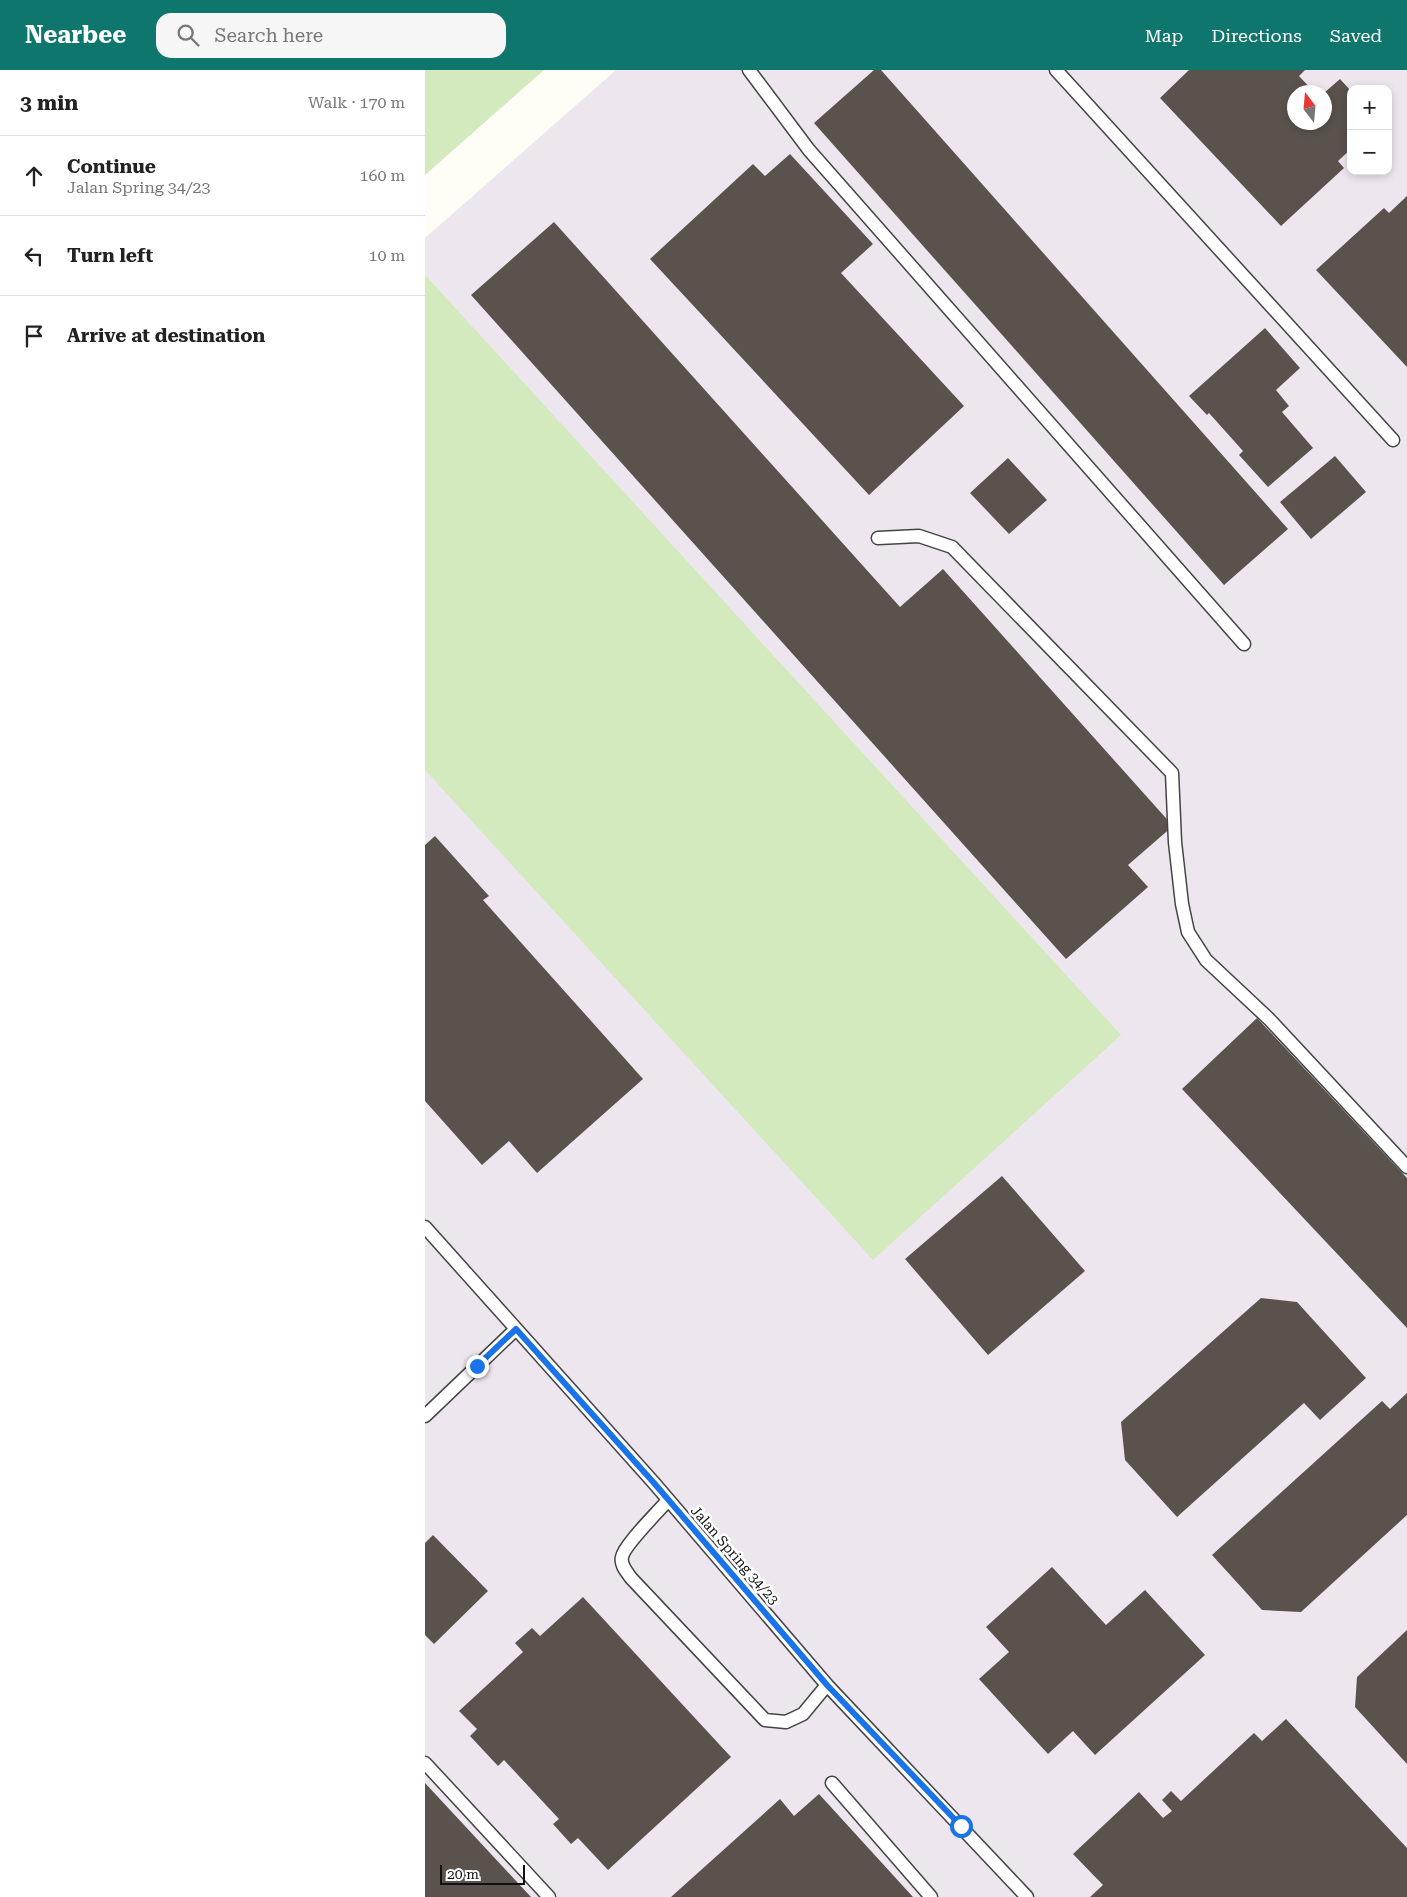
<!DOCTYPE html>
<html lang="en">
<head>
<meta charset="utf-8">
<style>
  body { margin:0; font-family:"Roboto Serif",serif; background:#f6f6f6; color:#222 }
  .controls { position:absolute; right:15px; top:15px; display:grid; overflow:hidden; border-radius:10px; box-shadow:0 2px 8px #0003 }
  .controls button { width:45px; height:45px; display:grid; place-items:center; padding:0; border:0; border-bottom:1px solid #e0e0e0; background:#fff; color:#222; font:25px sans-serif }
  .compass { position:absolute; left:862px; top:15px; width:45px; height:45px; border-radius:50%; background:#fff; box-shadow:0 2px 8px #0003; rotate:344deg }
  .scale { position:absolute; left:15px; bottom:12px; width:85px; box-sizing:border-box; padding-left:5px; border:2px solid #111; border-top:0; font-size:14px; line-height:18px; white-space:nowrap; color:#111; -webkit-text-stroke:4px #fff; paint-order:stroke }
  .stop { position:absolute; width:15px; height:15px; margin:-11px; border:4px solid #1a73e8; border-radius:50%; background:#fff }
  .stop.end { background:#1a73e8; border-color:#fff; box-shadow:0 1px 5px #0008 }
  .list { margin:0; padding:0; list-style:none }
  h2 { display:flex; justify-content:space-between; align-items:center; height:65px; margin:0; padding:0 20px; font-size:21px }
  h2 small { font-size:16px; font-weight:400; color:#767676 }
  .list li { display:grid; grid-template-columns:32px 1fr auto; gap:15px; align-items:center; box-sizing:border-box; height:80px; padding:0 20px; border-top:1px solid #e0e0e0 }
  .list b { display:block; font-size:19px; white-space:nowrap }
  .list p { margin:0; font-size:16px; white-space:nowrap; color:#767676 }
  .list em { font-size:16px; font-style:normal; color:#767676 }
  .icon { flex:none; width:28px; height:28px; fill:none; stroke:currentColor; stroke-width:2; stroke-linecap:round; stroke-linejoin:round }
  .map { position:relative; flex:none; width:982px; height:1827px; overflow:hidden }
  header { display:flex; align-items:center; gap:30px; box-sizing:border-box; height:70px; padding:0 25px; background:#0f766e; color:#fff }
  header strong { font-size:24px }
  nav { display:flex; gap:28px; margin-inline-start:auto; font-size:18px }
  .search { width:350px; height:45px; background:#f6f6f6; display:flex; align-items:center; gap:12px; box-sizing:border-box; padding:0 18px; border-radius:15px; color:#767676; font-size:19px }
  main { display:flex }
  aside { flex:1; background:#fff }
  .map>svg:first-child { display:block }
  .industrial { fill:#eee6ef; fill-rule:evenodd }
  .green { fill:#d2eabe }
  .building { fill:#5a534d }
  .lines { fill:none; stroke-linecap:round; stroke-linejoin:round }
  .service-casing { stroke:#444; stroke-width:15 }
  .service { stroke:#fff; stroke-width:12 }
  .route { stroke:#1a73e8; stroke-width:6 }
  .labels { text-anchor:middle; stroke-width:5; stroke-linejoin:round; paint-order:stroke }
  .street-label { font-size:14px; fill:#111; stroke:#fff }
</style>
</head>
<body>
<header>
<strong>Nearbee</strong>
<div class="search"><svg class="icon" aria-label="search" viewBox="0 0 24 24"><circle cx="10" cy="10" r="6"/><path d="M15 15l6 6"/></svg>Search here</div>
<nav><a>Map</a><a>Directions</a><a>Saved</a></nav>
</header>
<main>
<aside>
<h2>3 min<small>Walk · 170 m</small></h2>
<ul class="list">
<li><svg class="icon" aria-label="ahead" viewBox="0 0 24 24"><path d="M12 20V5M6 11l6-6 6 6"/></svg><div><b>Continue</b><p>Jalan Spring 34/23</p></div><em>160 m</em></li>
<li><svg class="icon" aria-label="left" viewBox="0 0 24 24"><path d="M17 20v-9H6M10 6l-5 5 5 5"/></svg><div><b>Turn left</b></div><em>10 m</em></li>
<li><svg class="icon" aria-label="arrive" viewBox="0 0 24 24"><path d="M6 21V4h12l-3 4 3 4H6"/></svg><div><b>Arrive at destination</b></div></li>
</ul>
</aside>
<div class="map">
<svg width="982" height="1827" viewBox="0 0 982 1827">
  <rect width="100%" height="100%" fill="#fffdf5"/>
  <path class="industrial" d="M191 0H982V1827H0V168ZM926 19H963V101H926ZM869 22H899V52H869Z"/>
  <path class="green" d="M0 0H119L0 105Z
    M1 206 696 965 448 1190 0 700V207Z"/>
  <path class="building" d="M449 0H456L863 459 799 515 389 53Z
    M764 0H880L874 6 889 22H869V52H899V23L915 9 926 21V42L924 44 926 46V79L913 91 919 98 856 156 735 28Z
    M365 84 448 174 416 203 539 336 444 425 225 189 328 94 340 106Z
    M982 126V297L891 200 959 138 964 143Z
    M129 152 475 537 518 499 748 756 703 795 723 817 641 889 46 225Z
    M840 258 875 298 851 320 864 336 857 342 888 378 843 417 814 385 818 381 784 343 782 345 764 326Z
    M910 386 941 422 886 469 855 432Z
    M583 388 622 430 584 464 545 423Z
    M10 766 64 826 58 830 218 1009 112 1103 84 1071 57 1095 0 1031V775Z
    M832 948 982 1108V1258L757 1019Z
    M577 1106 660 1201 563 1285 480 1189Z
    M836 1228 872 1232 941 1308 895 1350 879 1333 752 1447 700 1390 696 1352Z
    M982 1323V1445L876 1542 837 1540 787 1485 957 1331 965 1339Z
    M8 1465 63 1521 9 1574 0 1565V1473Z
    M627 1497 681 1555 720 1520 780 1585 670 1685 648 1661 623 1684 554 1609 584 1582 561 1557Z
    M158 1527 306 1687 183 1800 153 1768 146 1774 128 1754 134 1749 79 1690 73 1696 45 1666 52 1659 34 1641 98 1582 90 1573 107 1558 115 1566Z
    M982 1560V1694L930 1637 932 1607Z
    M861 1649 982 1778V1827H665L678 1815 648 1784 714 1722 738 1748 747 1741 737 1730 746 1721 756 1731 829 1663 837 1671Z
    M0 1713 106 1827H0Z
    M394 1724 488 1827H246L355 1729 369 1746Z"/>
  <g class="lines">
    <defs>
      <path id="service" d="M324 0 384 80 819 574
        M631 0 968 370
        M453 468 494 466 527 477 747 703 750 772 757 834 763 862 781 890 844 949 982 1097
        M0 1157 229 1413 402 1615 602 1827
        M0 1346 91 1259
        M243 1430C234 1441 199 1475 197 1487 195 1495 202 1502 206 1508L340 1650 361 1652 378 1644 402 1615
        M0 1693 124 1827
        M407 1713 506 1827"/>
    </defs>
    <use href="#service" class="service-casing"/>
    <use href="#service" class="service"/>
  </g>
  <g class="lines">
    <path class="route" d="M52 1296 91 1259 229 1413 402 1615 536 1756"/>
  </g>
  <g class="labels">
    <g class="street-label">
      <text transform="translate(310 1485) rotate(49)" y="5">Jalan Spring 34/23</text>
    </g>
  </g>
</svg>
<div class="controls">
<button>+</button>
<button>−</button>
</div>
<svg class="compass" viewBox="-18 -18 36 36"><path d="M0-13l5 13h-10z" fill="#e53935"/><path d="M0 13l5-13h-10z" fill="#767676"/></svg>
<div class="scale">20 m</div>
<div class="stop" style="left:536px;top:1756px"></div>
<div class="stop end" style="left:52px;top:1296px"></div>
</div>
</main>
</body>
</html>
